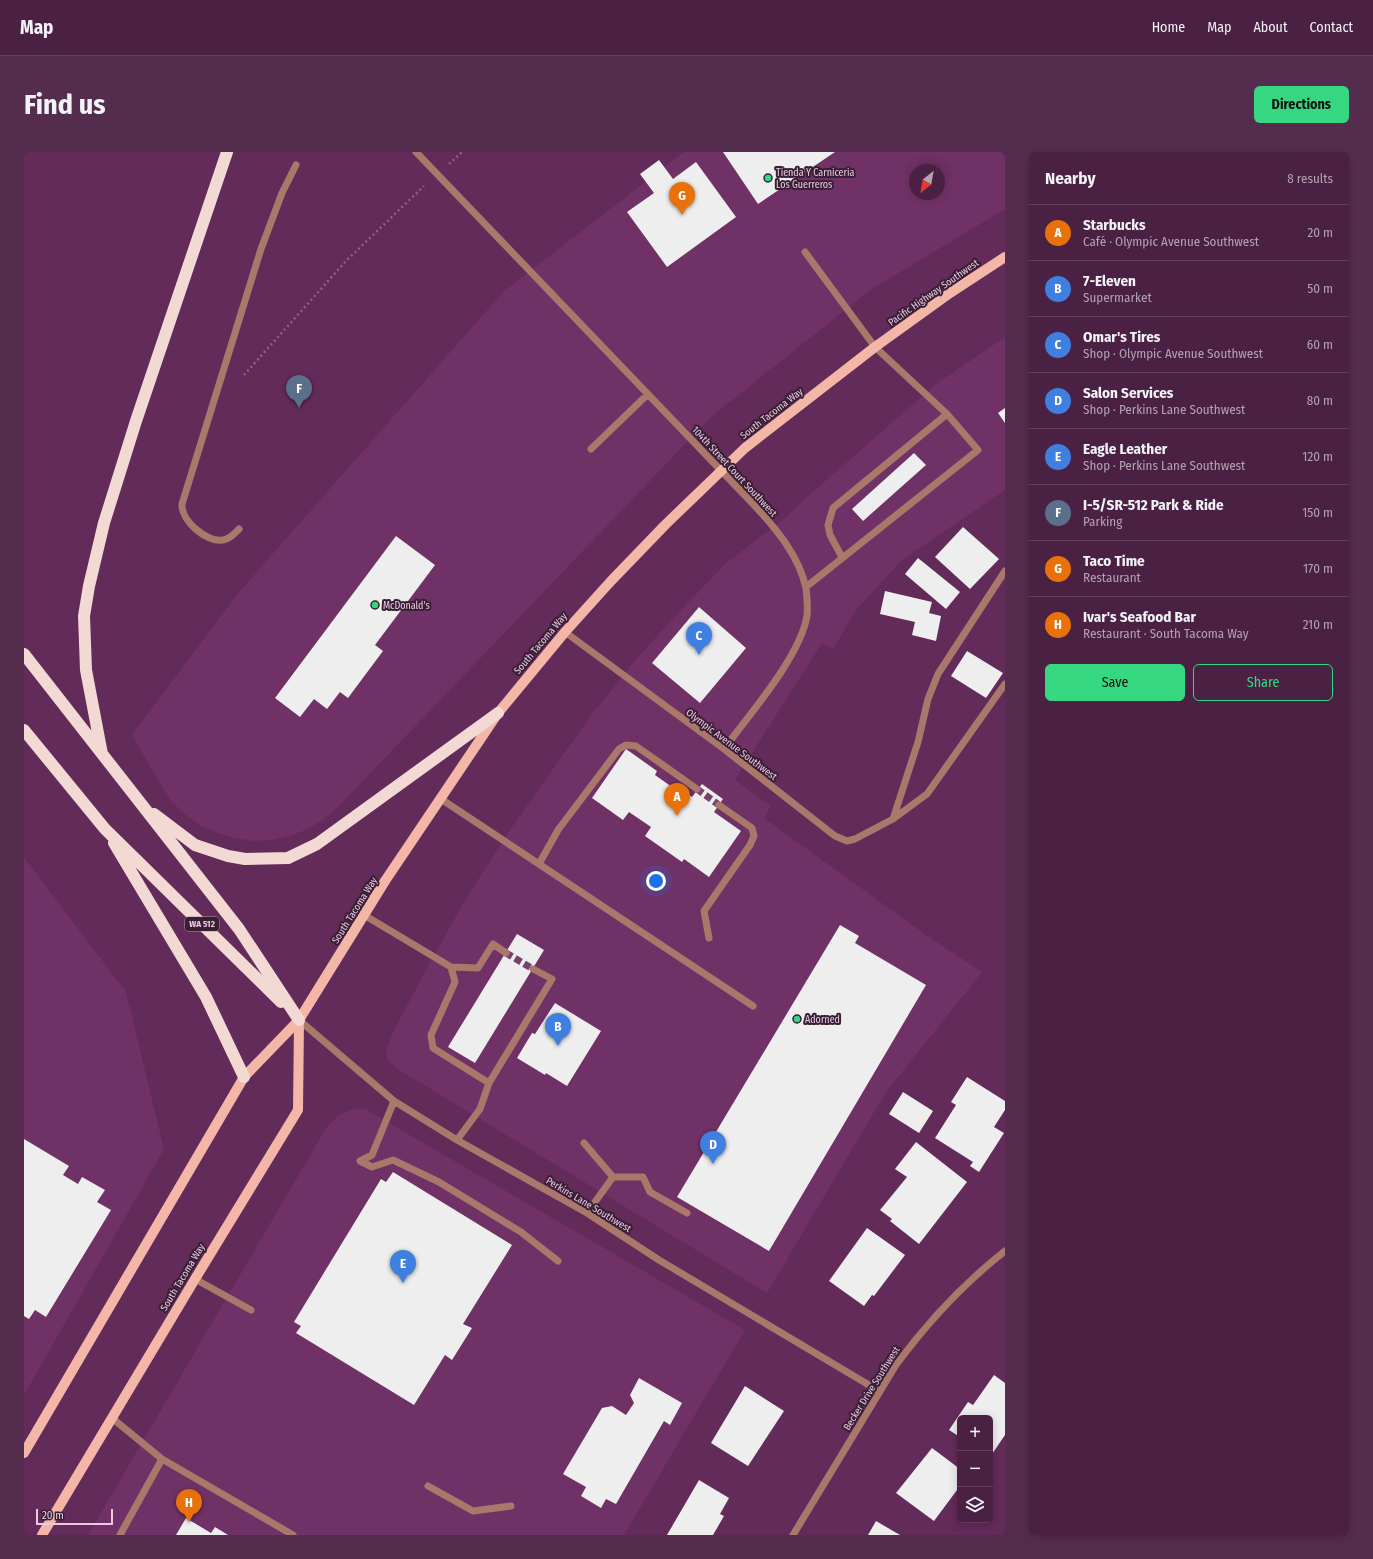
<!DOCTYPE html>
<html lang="en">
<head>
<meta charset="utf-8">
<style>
  body { margin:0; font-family:"Fira Sans Condensed",sans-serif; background:#542d4e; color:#f1f3f6 }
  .controls { position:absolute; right:12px; bottom:12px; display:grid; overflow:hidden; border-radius:6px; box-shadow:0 2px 10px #0003 }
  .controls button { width:36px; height:36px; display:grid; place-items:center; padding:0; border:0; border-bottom:1px solid #613e5c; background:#4a2043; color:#f1f3f6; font:20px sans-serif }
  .compass { position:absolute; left:885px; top:12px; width:36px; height:36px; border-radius:50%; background:#4a2043; box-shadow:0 2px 10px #0003; rotate:211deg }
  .scale { position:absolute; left:12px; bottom:10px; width:77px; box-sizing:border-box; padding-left:4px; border:2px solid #ebc9e3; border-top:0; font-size:11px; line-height:14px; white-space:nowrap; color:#ebc9e3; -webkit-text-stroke:3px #391f34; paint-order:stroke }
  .you { position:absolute; left:632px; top:729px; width:14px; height:14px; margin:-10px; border:3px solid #fff; border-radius:50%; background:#1a73e8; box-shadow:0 0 0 6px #1a73e833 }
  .badge { display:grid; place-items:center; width:26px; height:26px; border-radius:50%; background:#35d881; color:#fff; font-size:13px; font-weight:700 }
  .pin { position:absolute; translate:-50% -33px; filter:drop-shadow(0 1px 2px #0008) }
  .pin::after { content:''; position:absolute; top:21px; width:14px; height:12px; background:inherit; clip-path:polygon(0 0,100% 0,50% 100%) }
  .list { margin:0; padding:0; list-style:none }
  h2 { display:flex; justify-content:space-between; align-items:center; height:52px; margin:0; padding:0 16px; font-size:17px }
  h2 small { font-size:13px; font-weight:400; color:#b2a3b2 }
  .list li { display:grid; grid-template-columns:26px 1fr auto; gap:12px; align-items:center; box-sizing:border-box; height:56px; padding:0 16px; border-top:1px solid #613e5c }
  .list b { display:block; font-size:15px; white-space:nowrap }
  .list p { margin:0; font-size:13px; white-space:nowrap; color:#b2a3b2 }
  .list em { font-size:13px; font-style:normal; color:#b2a3b2 }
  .actions { display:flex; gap:8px; padding:12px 16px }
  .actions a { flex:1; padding:9px 0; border:1px solid #35d881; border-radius:6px; text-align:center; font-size:14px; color:#35d881 }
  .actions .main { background:#35d881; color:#111 }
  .icon { flex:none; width:22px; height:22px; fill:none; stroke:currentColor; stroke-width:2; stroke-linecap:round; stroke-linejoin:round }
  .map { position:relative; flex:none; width:981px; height:1383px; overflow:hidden; border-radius:6px }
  header { display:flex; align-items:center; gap:24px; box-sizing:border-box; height:56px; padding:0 20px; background:#4a2043; border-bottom:1px solid #613e5c }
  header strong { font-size:19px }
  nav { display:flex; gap:22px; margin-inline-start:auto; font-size:14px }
  .intro { display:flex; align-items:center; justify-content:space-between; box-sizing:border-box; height:96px; padding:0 24px }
  h1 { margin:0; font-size:28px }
  .button { padding:10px 18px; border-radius:6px; background:#35d881; color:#111; font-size:14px; font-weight:700 }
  main { display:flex; gap:24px; padding:0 24px }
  aside { flex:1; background:#4a2043; border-radius:6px; box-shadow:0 2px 10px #0003 }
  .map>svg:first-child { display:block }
  .built { fill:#703166; fill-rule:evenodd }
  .building { fill:#eee }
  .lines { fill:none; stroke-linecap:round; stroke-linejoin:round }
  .minor-tunnel { stroke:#77436e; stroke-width:7; stroke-dasharray:7 3.5; stroke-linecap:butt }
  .path { stroke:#906087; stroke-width:2.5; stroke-dasharray:2 3; stroke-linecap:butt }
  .minor { stroke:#aa786b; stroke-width:7 }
  .major { stroke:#f3b6a7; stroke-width:10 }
  .highway { stroke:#f3d9d3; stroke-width:12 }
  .poi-dot { fill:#35d881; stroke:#391f34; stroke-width:1.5 }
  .labels { text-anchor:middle; stroke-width:4; stroke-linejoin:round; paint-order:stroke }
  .shield { fill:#391f34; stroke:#b696ae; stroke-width:1 }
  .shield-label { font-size:9px; font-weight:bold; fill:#ebc9e3 }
  .poi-label { font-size:10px; fill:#ebc9e3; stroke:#391f34; text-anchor:start }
  .street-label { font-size:10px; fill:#ebc9e3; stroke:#391f34 }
</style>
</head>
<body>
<header>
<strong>Map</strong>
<nav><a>Home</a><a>Map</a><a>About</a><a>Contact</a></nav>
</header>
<div class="intro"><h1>Find us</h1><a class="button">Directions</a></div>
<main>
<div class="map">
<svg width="981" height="1383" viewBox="0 0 981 1383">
  <rect width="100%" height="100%" fill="#632b59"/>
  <path class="built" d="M660 0H981V57L845 139 687 265 314 655 300 667 284 677 266 684 248 688 229 689 211 686 193 681 177 674 162 663 149 651 139 637 108 583 215 440 480 139ZM891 18H915V42H891Z
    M981 185V338L877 409 833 457 809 497 798 491 711 628 747 654 740 666 902 783 958 820 862 940 743 1141 372 916 363 907 362 900 368 882 403 816 440 750 481 685 568 562 614 505 657 458 701 412 761 366 783 345 912 232Z
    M0 705 102 840 140 997 0 1243Z
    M332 957H341L721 1178 600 1383H64L302 976 315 963 324 959Z"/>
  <path class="building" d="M699 0H811L734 52Z
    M635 8 649 27 672 10 712 65 643 115 603 60 630 41 616 22Z
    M981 256V271L974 261Z
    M890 301 902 313 839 369 828 357Z
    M939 375 975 407 946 437 911 405Z
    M372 384 411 413 351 493 359 499 324 546 316 540 303 557 290 547 276 565 251 546Z
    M894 406 936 440 922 457 881 422Z
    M861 439 908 450 905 461 917 464 912 489 888 483 891 470 856 462Z
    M675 455 722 496 676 551 628 511Z
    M943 499 979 521 962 546 927 524Z
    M602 597 633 619 631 623 655 640 657 637 668 645 678 632 699 647 690 660 717 679 685 725 660 707 658 710 621 684 627 675 605 660 599 668 568 646Z
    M816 773 835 784 831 791 902 833 745 1099 653 1045Z
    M493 782 520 798 451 911 424 895Z
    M531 851 577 879 543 934 522 921 521 923 493 906 508 881 511 882Z
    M943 925 981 949V958L970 975 980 981 955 1020 946 1014 949 1010 911 986 932 953 927 950Z
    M879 940 909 959 895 981 865 962Z
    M0 987 45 1014 39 1023 54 1032 58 1025 81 1038 73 1050 87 1058 22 1165 11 1158 5 1167 0 1164Z
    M892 990 943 1030 895 1092 866 1069 868 1067 856 1058 883 1025 871 1017Z
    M369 1020 488 1093 439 1172 448 1176 428 1208 421 1203 390 1253 272 1181 277 1174 270 1170 357 1027 362 1030Z
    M843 1076 881 1103 850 1144 848 1143 840 1154 805 1129Z
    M970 1223 981 1231V1283L966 1305V1266H936V1285L925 1278 944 1250 949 1253Z
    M615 1226 658 1251 646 1273 640 1269 592 1352 582 1347 577 1356 557 1344 562 1335 539 1322 578 1256 588 1254 602 1263 610 1251 606 1243Z
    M721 1234 760 1259 724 1314 687 1291Z
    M908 1296 936 1317V1334L910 1369 872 1341Z
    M675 1328 705 1346 696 1362 700 1364 689 1383H643Z
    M162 1366 187 1381 191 1375 204 1383H152Z
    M852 1369 876 1383H844Z"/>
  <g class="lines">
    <path class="minor-tunnel" d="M673 637 695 653
      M482 801 509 817"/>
    <path class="path" d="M425 12 438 0
      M220 223 322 109 400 34"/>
    <path class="minor" d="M392 0 731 354C753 378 775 404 782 436 783 445 784 455 783 464 776 505 725 563 700 597
      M781 100 851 195 923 262 954 298 782 435
      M567 297 624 242
      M215 377C210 382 206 387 199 388 183 391 157 369 158 352L237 97 258 41 272 13
      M818 405 806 383 804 373 809 356 923 262
      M541 480 700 597 811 684 823 689 831 687 869 667 903 642 981 532
      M417 647 729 854
      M869 667 894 590 904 547 914 522 981 419
      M515 712 534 678 595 597 602 593 612 594 673 637
      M340 763 427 815 454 816 469 792 482 801
      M685 786 680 759 726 693 730 684 728 676 695 653
      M427 815 431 830 407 883 409 896 465 931
      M275 868 370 949 433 988 563 1061 635 1108 855 1239
      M433 988 456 957 465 931 528 827 509 817
      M560 991 589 1025H619L626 1040 663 1061
      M336 1009 348 1015 369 1008 415 1030 497 1080 534 1109
      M336 1009 348 1003 370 949
      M563 1061 589 1025
      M171 1127 227 1158
      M88 1266 138 1307 269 1383
      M404 1334 449 1359 487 1354
      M96 1383 138 1307
      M769 1383 872 1213C903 1171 939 1132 981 1099"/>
    <path class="major" d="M0 1301 220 925 275 868 361 729 474 561 541 480 587 429 642 372 721 296 851 195 926 141 981 105
      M18 1383 171 1127 274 958 275 868"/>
    <path class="highway" d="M0 502 215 777 275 868
      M0 578 81 677 257 850
      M78 602 62 518 60 464 65 434 80 371 112 269 203 0
      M130 662 171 693 204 704 221 707 264 706 293 692 474 561
      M90 691 182 845 220 925"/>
  </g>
  <g class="poi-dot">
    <circle cx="744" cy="26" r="4"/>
    <circle cx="351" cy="453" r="4"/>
    <circle cx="773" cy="867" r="4"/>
  </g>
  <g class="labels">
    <rect class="shield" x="161" y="765" width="34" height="14" rx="3"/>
    <g class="shield-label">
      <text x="178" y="775">WA 512</text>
    </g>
    <g class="poi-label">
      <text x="752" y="24">Tienda Y Carniceria<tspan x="752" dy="12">Los Guerreros</tspan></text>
      <text x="359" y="457">McDonald's</text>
      <text x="781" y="871">Adorned</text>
    </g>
    <g class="street-label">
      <text transform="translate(909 140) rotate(-35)" y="4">Pacific Highway Southwest</text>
      <text transform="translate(747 261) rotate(-38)" y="4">South Tacoma Way</text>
      <text transform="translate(711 319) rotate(47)" y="4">104th Street Court Southwest</text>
      <text transform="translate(516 491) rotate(-50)" y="4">South Tacoma Way</text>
      <text transform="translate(708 592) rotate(37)" y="4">Olympic Avenue Southwest</text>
      <text transform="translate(330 758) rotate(-58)" y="4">South Tacoma Way</text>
      <text transform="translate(565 1052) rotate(31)" y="4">Perkins Lane Southwest</text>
      <text transform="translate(158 1125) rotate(-59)" y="4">South Tacoma Way</text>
      <text transform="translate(847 1236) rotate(-58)" y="4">Becker Drive Southwest</text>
    </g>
  </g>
</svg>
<div class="controls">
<button>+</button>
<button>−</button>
<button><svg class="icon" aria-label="layers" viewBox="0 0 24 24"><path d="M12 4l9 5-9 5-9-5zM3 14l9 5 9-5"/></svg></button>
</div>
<svg class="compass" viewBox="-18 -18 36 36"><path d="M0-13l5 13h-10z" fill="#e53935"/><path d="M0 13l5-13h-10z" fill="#b2a3b2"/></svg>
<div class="scale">20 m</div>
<div class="you"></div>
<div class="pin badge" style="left:653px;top:664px;background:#e8710a">A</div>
<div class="pin badge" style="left:534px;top:894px;background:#3f7fe0">B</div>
<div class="pin badge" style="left:675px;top:503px;background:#3f7fe0">C</div>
<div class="pin badge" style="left:689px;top:1012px;background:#3f7fe0">D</div>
<div class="pin badge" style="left:379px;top:1131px;background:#3f7fe0">E</div>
<div class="pin badge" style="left:275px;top:256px;background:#5c6f8a">F</div>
<div class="pin badge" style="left:658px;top:63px;background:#e8710a">G</div>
<div class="pin badge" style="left:165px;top:1370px;background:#e8710a">H</div>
</div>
<aside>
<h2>Nearby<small>8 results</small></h2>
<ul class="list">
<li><span class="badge" style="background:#e8710a">A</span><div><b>Starbucks</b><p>Café · Olympic Avenue Southwest</p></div><em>20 m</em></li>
<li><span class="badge" style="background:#3f7fe0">B</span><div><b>7-Eleven</b><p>Supermarket</p></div><em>50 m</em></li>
<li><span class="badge" style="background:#3f7fe0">C</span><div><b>Omar's Tires</b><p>Shop · Olympic Avenue Southwest</p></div><em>60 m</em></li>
<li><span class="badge" style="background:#3f7fe0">D</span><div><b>Salon Services</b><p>Shop · Perkins Lane Southwest</p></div><em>80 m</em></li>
<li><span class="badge" style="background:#3f7fe0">E</span><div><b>Eagle Leather</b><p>Shop · Perkins Lane Southwest</p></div><em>120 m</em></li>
<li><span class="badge" style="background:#5c6f8a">F</span><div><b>I-5/SR-512 Park &amp; Ride</b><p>Parking</p></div><em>150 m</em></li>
<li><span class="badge" style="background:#e8710a">G</span><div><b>Taco Time</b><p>Restaurant</p></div><em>170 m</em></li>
<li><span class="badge" style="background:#e8710a">H</span><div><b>Ivar's Seafood Bar</b><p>Restaurant · South Tacoma Way</p></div><em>210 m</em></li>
</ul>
<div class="actions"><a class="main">Save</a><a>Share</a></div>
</aside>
</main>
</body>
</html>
